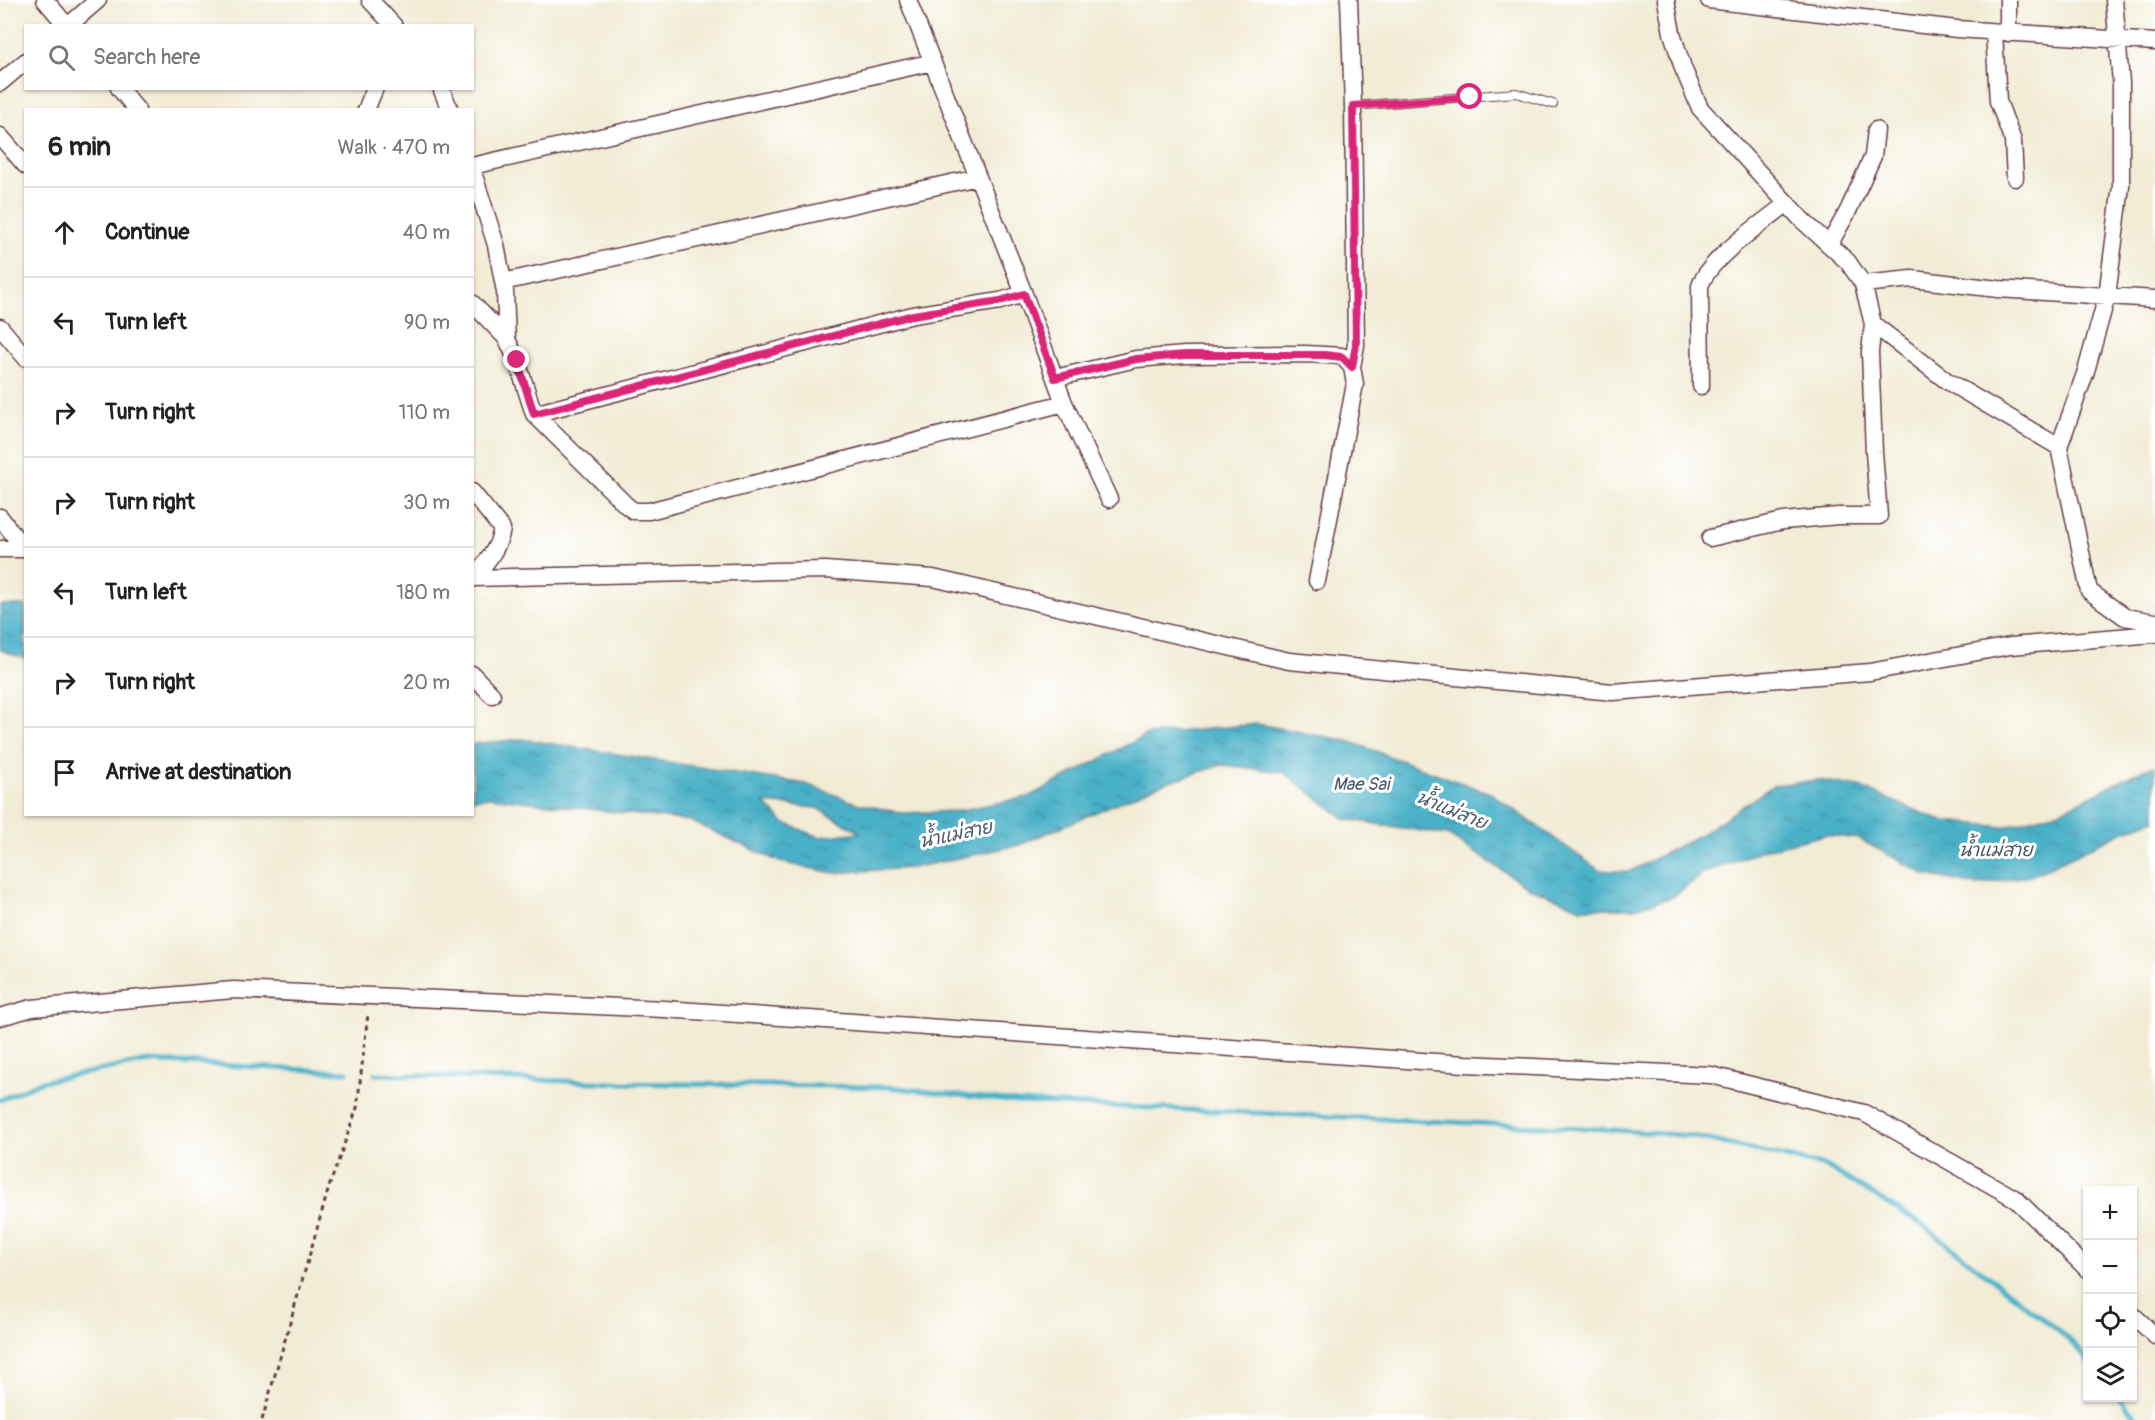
<!DOCTYPE html>
<html lang="en">
<head>
<meta charset="utf-8">
<style>
  body { margin:0; font-family:Pangolin,"Playpen Sans Thai",sans-serif; background:#f2f2f2; color:#222 }
  .controls { position:absolute; right:18px; bottom:18px; display:grid; overflow:hidden; border-radius:0px; box-shadow:0 2px 4px #0004 }
  .controls button { width:54px; height:54px; display:grid; place-items:center; padding:0; border:0; border-bottom:2px solid #e0e0e0; background:#fff; color:#222; font:30px sans-serif }
  .stop { position:absolute; width:18px; height:18px; margin:-14px; border:4px solid #db2777; border-radius:50%; background:#fff }
  .stop.end { background:#db2777; border-color:#fff; box-shadow:0 2px 6px #0008 }
  .list { margin:0; padding:0; list-style:none }
  h2 { display:flex; justify-content:space-between; align-items:center; height:78px; margin:0; padding:0 24px; font-size:26px }
  h2 small { font-size:20px; font-weight:400; color:#767676 }
  .list li { display:grid; grid-template-columns:39px 1fr auto; gap:18px; align-items:center; box-sizing:border-box; height:90px; padding:0 24px; border-top:2px solid #e0e0e0 }
  .list b { display:block; font-size:22px; white-space:nowrap }
  .list em { font-size:20px; font-style:normal; color:#767676 }
  .icon { flex:none; width:33px; height:33px; fill:none; stroke:currentColor; stroke-width:2; stroke-linecap:round; stroke-linejoin:round }
  .map { position:relative; flex:none; width:2155px; height:1420px; overflow:hidden }
  .search { position:absolute; background:#fff; box-shadow:0 2px 4px #0004; left:24px; top:24px; width:450px; height:66px; display:flex; align-items:center; gap:15px; box-sizing:border-box; padding:0 21px; border-radius:0px; color:#767676; font-size:22px }
  .panel { position:absolute; background:#fff; box-shadow:0 2px 4px #0004; left:24px; top:108px; width:450px; height:708px; border-radius:0px }
  .map>svg:first-child { display:block }
  .water { fill:url(#water-ripples); stroke:#4a687a; stroke-width:1.5; fill-rule:evenodd }
  .lines { fill:none; stroke-linecap:round; stroke-linejoin:round }
  .stream { stroke:#49b1c8; stroke-width:5 }
  .lane-casing { stroke:#633e45; stroke-width:10 }
  .street-casing { stroke:#633e45; stroke-width:19 }
  .path { stroke:#633e45; stroke-width:3; stroke-dasharray:4.5 4.5; stroke-linecap:butt }
  .lane { stroke:#fff; stroke-width:8 }
  .street { stroke:#fff; stroke-width:16 }
  .route { stroke:#db2777; stroke-width:8 }
  .labels { text-anchor:middle; stroke-width:6; stroke-linejoin:round; paint-order:stroke }
  .water-label { font-size:18px; font-style:italic; fill:#4a596a; stroke:#fff }
</style>
</head>
<body>
<div class="map">
<svg width="2155" height="1420" viewBox="0 0 2155 1420">
  <defs>
    <pattern id="water-ripples" width="26" height="14" patternUnits="userSpaceOnUse" patternTransform="scale(1.5)"><rect width="26" height="14" fill="#49b1c8"/><path d="M2 4q2-2 4 0t4 0M15 11q2-2 4 0t4 0" fill="none" stroke="#3f8fa3"/></pattern>
  </defs>
  <rect width="100%" height="100%" fill="#fff"/>
  <filter id="ink" filterUnits="userSpaceOnUse"><feTurbulence type="fractalNoise" baseFrequency=".0167" numOctaves="2"/><feDisplacementMap in="SourceGraphic" scale="12" xChannelSelector="R" yChannelSelector="G"/><feConvolveMatrix kernelMatrix="1 2 1 2 8 2 1 2 1" color-interpolation-filters="sRGB"/></filter>
  <filter id="wash" filterUnits="userSpaceOnUse"><feTurbulence type="fractalNoise" baseFrequency=".008" numOctaves="4" result="noise"/><feDisplacementMap in="SourceGraphic" scale="24" xChannelSelector="R" yChannelSelector="G"/><feGaussianBlur stdDeviation="1.35" result="paint"/><feColorMatrix in="noise" values="0 0 0 0 0 0 0 0 0 0 0 0 0 0 0 0 0 1.4 0 .05"/><feComposite in="paint" operator="in"/></filter>
  <g filter="url(#wash)">
    <rect width="100%" height="100%" fill="#f2ecd6"/>
    <path class="water" d="M0 605H25V659L0 650Z
      M1257 724 1348 741 1492 794 1599 870 1629 872 1703 833 1774 785 1819 780 1859 787 1939 820 2003 827 2063 810 2144 769 2155 766V820L2120 833 2033 875 1977 885 1926 875 1859 839 1825 835 1763 850 1704 873 1673 897 1634 908H1581L1528 887 1448 835 1345 819 1283 772 1222 765 1164 783 1019 845 912 868 833 873 780 862 690 821 490 797 473 799V744L522 739 806 784 856 803 902 813 956 811 1028 797 1146 735ZM764 803 817 808 860 832 820 837 784 823Z"/>
    <g class="lines">
      <path class="stream" d="M375 1074 618 1083 889 1087 1017 1102 1602 1129 1691 1136 1826 1166 1924 1226 2070 1340 2088 1361
        M0 1100 40 1082 148 1061 347 1072
        M2119 1398 2138 1420"/>
    </g>
  </g>
  <g filter="url(#ink)">
    <g class="lines">
      <defs>
        <path id="lane" d="M1353 106 1516 93 1553 104"/>
        <path id="street" d="M45 0 67 26
          M370 0 394 26
          M908 0 1024 294 1064 403 1109 499
          M1349 0 1353 106 1356 345 1352 367
          M1666 0 1672 33 1683 68 1700 108 1802 220 1848 262 1863 284 1873 324 1870 352 1874 452 1879 516H1838L1783 521 1710 538
          M1709 0 1957 29 2155 42
          M68 26 98 0
          M1994 32 1998 101 2013 141 2015 178
          M2008 33V0
          M0 83 26 61
          M119 88 137 110
          M441 88 450 110
          M366 110 375 88
          M0 136 26 166
          M472 166 933 62
          M472 169 496 245 505 292 507 339 517 361 534 414 627 506 634 511H649L1064 403
          M1829 245 1848 211 1873 156 1876 130
          M503 282 978 177
          M1863 284 1912 279 1998 289 2155 299
          M472 303 507 339
          M1873 324 1947 381 2059 447 2089 591 2125 617 2155 622
          M0 327 26 358
          M1055 378 1136 359 1185 355 1306 354 1342 356 1352 367 1355 384 1317 581
          M1701 386 1700 286C1710 257 1762 224 1786 204
          M534 414 913 315 1000 301 1024 294
          M2059 447 2086 371 2107 296 2121 186V83L2114 0
          M472 492 502 529C498 550 486 563 472 579
          M0 517 24 549
          M0 549H26
          M472 578 825 570 933 578 1289 661 1613 692 1870 672 2010 646 2155 634
          M472 674 492 695
          M0 1017 32 1008 233 990 664 1009 1465 1064 1711 1075 1864 1113 2016 1199 2088 1270
          M2132 1314 2155 1336"/>
      </defs>
      <use href="#lane" class="lane-casing"/>
      <use href="#street" class="street-casing"/>
      <path class="path" d="M262 1420 329 1187 357 1108 368 1014"/>
      <use href="#lane" class="lane"/>
      <use href="#street" class="street"/>
    </g>
  </g>
  <g class="lines" filter="url(#ink)">
    <path class="route" d="M517 360 534 414 913 315 1000 301 1024 294 1055 378 1136 359 1185 355H1324L1342 357 1352 367 1356 345 1353 106 1470 97"/>
  </g>
  <g class="labels">
    <g class="water-label">
      <text x="1361" y="790">Mae Sai</text>
      <text transform="translate(1452 810) rotate(22)" y="6">น้ำแม่สาย</text>
      <text transform="translate(956 834) rotate(-12)" y="6">น้ำแม่สาย</text>
      <text x="1996" y="856">น้ำแม่สาย</text>
    </g>
  </g>
</svg>
<div class="controls">
<button>+</button>
<button>−</button>
<button><svg class="icon" aria-label="locate" viewBox="0 0 24 24"><circle cx="12" cy="12" r="6"/><path d="M12 2v4M12 18v4M2 12h4M18 12h4"/></svg></button>
<button><svg class="icon" aria-label="layers" viewBox="0 0 24 24"><path d="M12 4l9 5-9 5-9-5zM3 14l9 5 9-5"/></svg></button>
</div>
<div class="stop" style="left:1470px;top:97px"></div>
<div class="stop end" style="left:517px;top:360px"></div>
<div class="search"><svg class="icon" aria-label="search" viewBox="0 0 24 24"><circle cx="10" cy="10" r="6"/><path d="M15 15l6 6"/></svg>Search here</div>
<section class="panel">
<h2>6 min<small>Walk · 470 m</small></h2>
<ul class="list">
<li><svg class="icon" aria-label="ahead" viewBox="0 0 24 24"><path d="M12 20V5M6 11l6-6 6 6"/></svg><div><b>Continue</b></div><em>40 m</em></li>
<li><svg class="icon" aria-label="left" viewBox="0 0 24 24"><path d="M17 20v-9H6M10 6l-5 5 5 5"/></svg><div><b>Turn left</b></div><em>90 m</em></li>
<li><svg class="icon" aria-label="right" viewBox="0 0 24 24"><path d="M7 20v-9h11M14 6l5 5-5 5"/></svg><div><b>Turn right</b></div><em>110 m</em></li>
<li><svg class="icon" aria-label="right" viewBox="0 0 24 24"><path d="M7 20v-9h11M14 6l5 5-5 5"/></svg><div><b>Turn right</b></div><em>30 m</em></li>
<li><svg class="icon" aria-label="left" viewBox="0 0 24 24"><path d="M17 20v-9H6M10 6l-5 5 5 5"/></svg><div><b>Turn left</b></div><em>180 m</em></li>
<li><svg class="icon" aria-label="right" viewBox="0 0 24 24"><path d="M7 20v-9h11M14 6l5 5-5 5"/></svg><div><b>Turn right</b></div><em>20 m</em></li>
<li><svg class="icon" aria-label="arrive" viewBox="0 0 24 24"><path d="M6 21V4h12l-3 4 3 4H6"/></svg><div><b>Arrive at destination</b></div></li>
</ul>
</section>
</div>
</body>
</html>
